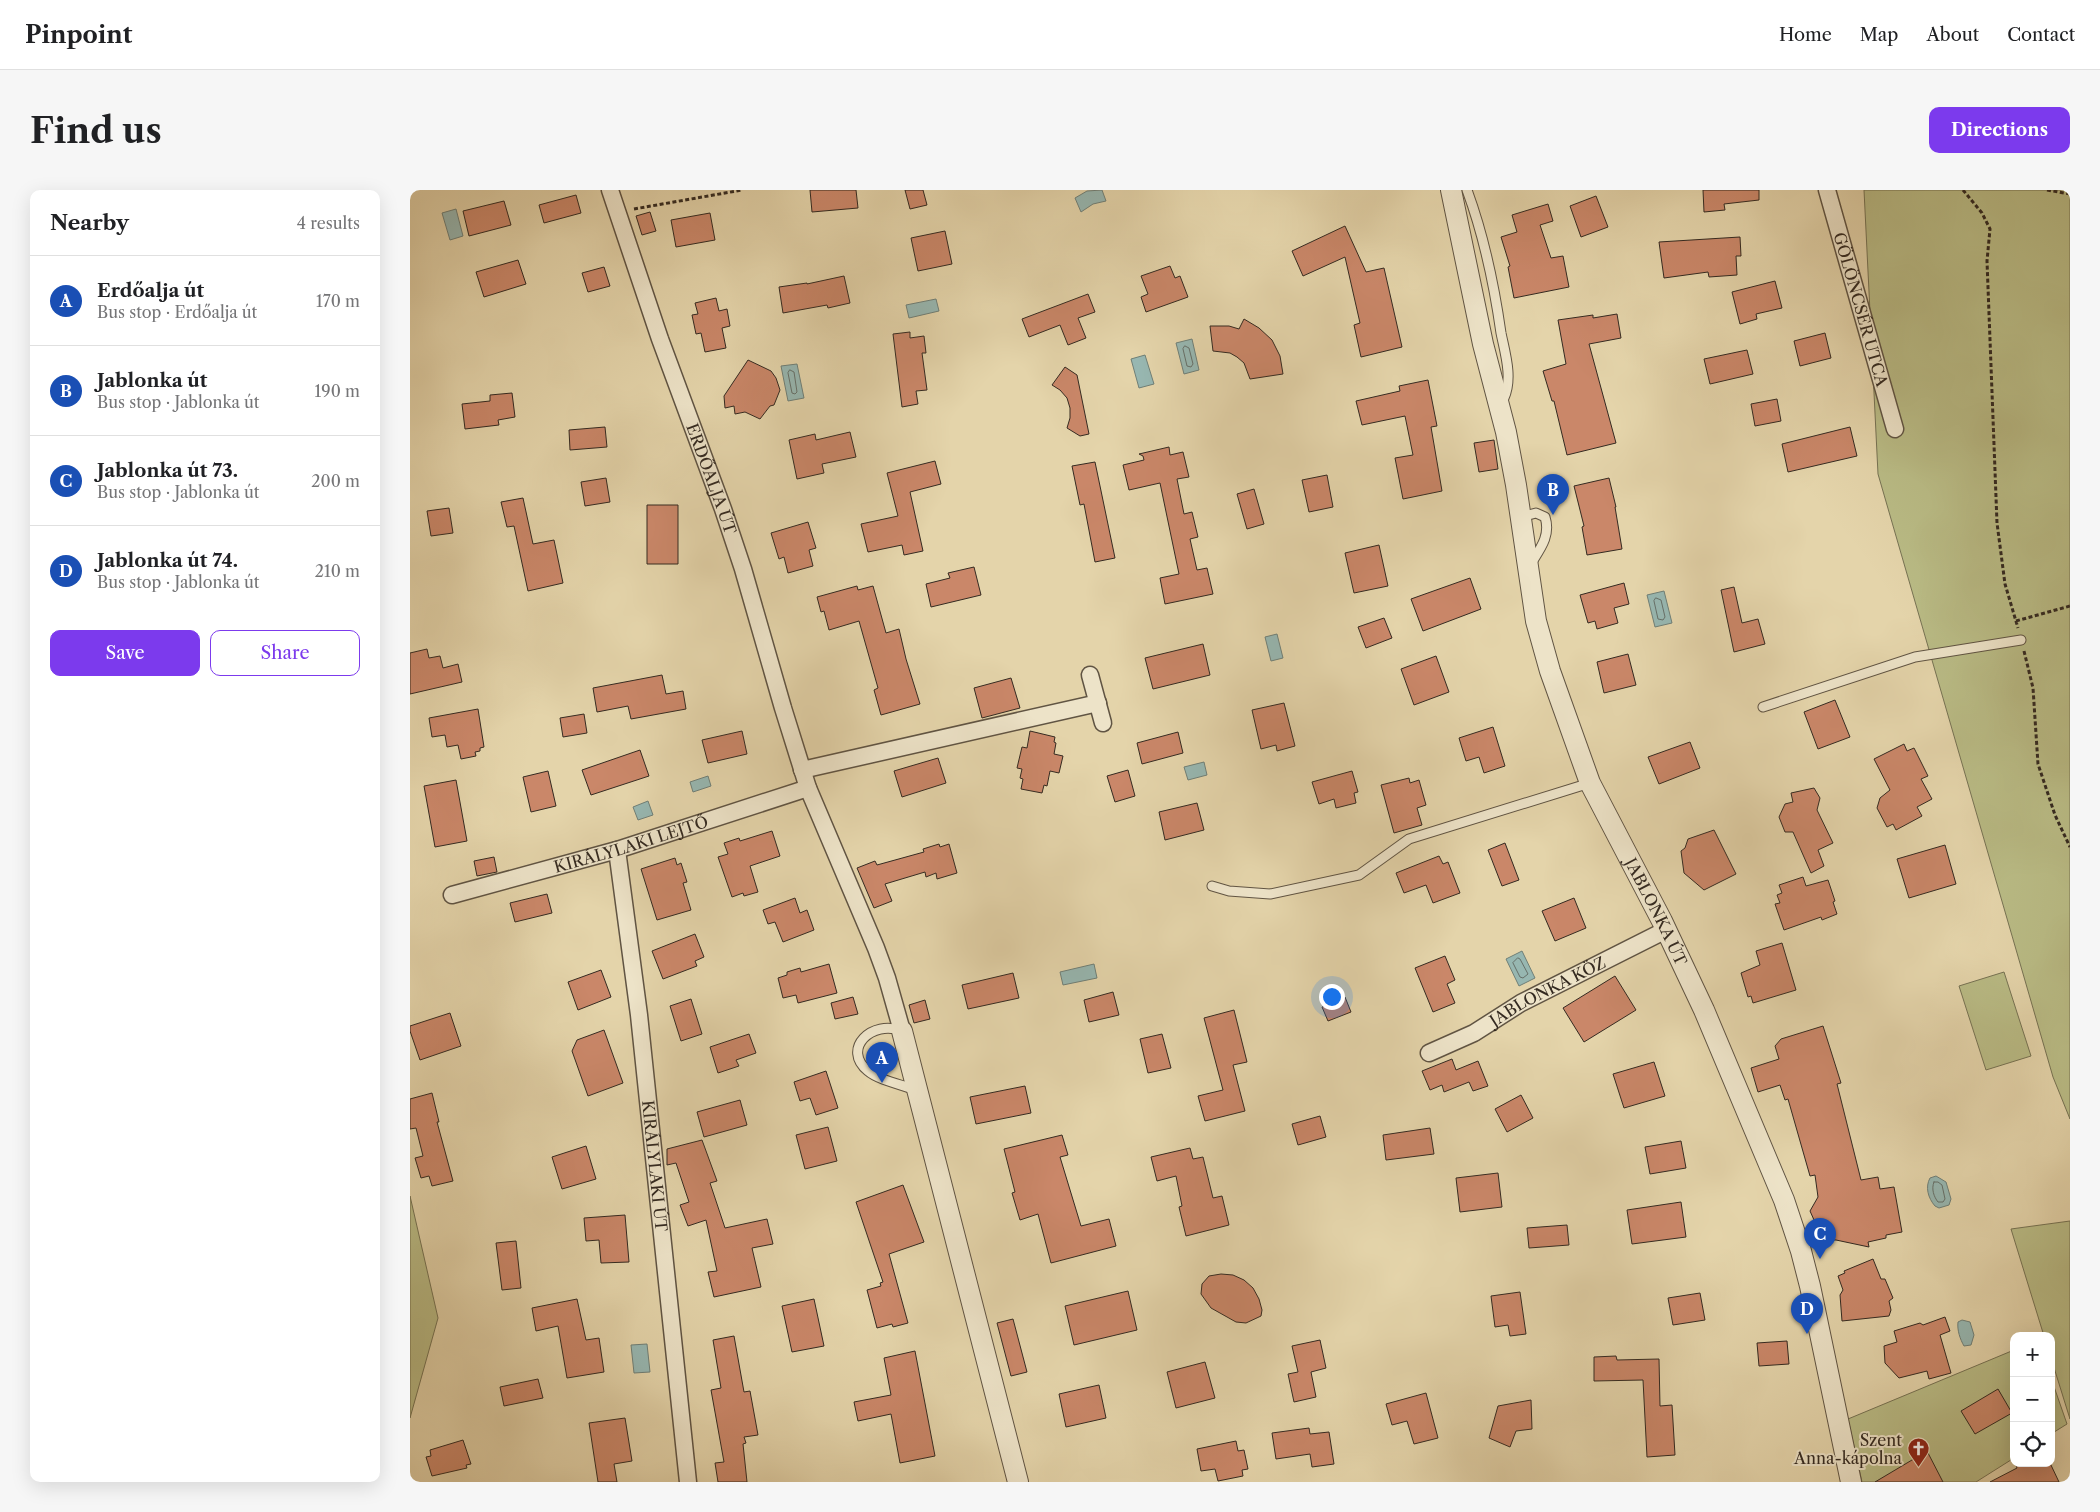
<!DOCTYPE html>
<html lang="en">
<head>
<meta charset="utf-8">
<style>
  body { margin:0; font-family:"Libre Caslon Text",serif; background:#f6f6f6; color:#202124 }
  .controls { position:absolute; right:15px; bottom:15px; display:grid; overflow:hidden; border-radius:10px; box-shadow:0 5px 20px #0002 }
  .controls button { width:45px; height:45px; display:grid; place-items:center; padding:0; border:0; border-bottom:1px solid #e0e0e0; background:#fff; color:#202124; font:25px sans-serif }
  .you { position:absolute; left:921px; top:806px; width:18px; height:18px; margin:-12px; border:4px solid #fff; border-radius:50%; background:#1a73e8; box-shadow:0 0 0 8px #1a73e833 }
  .badge { display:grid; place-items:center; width:32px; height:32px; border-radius:50%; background:#7c3aed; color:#fff; font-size:16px; font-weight:700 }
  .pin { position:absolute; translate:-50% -41px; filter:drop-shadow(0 1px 2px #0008) }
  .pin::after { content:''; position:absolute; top:26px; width:18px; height:15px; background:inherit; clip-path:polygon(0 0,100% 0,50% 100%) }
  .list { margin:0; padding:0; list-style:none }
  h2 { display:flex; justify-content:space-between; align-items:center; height:65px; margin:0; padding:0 20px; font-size:21px }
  h2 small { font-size:16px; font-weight:400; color:#757577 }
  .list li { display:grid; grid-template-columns:32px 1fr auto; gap:15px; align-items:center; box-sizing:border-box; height:90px; padding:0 20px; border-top:1px solid #e0e0e0 }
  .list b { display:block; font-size:19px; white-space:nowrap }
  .list p { margin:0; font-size:16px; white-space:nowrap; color:#757577 }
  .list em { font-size:16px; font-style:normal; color:#757577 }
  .actions { display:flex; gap:10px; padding:15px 20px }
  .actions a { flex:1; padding:11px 0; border:1px solid #7c3aed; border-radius:10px; text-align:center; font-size:18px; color:#7c3aed }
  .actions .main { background:#7c3aed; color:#fff }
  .icon { flex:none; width:28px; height:28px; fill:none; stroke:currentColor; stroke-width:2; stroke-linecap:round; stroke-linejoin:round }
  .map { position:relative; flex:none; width:1660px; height:1292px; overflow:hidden; border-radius:10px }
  header { display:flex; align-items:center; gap:30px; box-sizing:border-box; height:70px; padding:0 25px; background:#fff; border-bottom:1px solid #e0e0e0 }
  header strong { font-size:24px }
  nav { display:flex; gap:28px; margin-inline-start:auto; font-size:18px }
  .intro { display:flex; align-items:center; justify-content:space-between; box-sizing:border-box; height:120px; padding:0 30px }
  h1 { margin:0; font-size:35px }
  .button { padding:12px 22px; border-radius:10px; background:#7c3aed; color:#fff; font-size:18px; font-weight:700 }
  main { display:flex; gap:30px; padding:0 30px }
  aside { flex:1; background:#fff; border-radius:10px; box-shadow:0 5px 20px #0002 }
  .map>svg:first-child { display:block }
  .green { fill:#b9bb85; stroke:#767253 }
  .water { fill:#97b7b1; stroke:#6f7f77 }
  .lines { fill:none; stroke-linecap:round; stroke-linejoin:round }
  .shore { stroke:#667069; stroke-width:1 }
  .building { fill:#ca8769; stroke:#342a21 }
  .service-casing { stroke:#605443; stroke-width:11 }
  .minor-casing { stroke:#605443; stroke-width:19 }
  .tertiary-casing { stroke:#605443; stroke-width:22 }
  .path { stroke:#342a21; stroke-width:3; stroke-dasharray:4 2.5; stroke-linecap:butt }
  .service { stroke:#ede3c8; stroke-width:9 }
  .minor { stroke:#ede3c8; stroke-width:16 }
  .tertiary { stroke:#ede3c8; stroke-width:20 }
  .labels { text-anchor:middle; stroke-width:4; stroke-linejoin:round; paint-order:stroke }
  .street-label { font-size:16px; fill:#342a21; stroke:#ede3c8 }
  .poi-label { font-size:16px; fill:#342a21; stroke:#ede3c8; text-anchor:end }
</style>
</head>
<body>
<header>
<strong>Pinpoint</strong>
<nav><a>Home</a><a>Map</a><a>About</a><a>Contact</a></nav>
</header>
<div class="intro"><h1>Find us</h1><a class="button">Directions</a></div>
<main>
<aside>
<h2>Nearby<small>4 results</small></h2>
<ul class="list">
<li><span class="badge" style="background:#1a4fb4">A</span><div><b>Erdőalja út</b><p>Bus stop · Erdőalja út</p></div><em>170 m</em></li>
<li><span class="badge" style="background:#1a4fb4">B</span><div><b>Jablonka út</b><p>Bus stop · Jablonka út</p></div><em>190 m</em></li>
<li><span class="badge" style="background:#1a4fb4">C</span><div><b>Jablonka út 73.</b><p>Bus stop · Jablonka út</p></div><em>200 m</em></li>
<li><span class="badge" style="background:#1a4fb4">D</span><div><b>Jablonka út 74.</b><p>Bus stop · Jablonka út</p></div><em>210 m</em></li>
</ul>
<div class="actions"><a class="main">Save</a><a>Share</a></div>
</aside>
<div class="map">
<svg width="1660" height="1292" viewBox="0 0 1660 1292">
  <rect width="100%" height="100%" fill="#e4d4aa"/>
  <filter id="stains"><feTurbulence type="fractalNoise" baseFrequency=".004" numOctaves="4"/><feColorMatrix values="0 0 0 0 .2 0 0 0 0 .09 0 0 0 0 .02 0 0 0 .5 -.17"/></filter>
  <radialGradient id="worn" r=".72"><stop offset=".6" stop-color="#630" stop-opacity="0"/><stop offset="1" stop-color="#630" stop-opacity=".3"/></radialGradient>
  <path class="green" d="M1454 0H1660V929L1643 887 1468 284Z
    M1594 782 1621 866 1576 880 1549 796Z
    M0 1006 28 1128 0 1228Z
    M1660 1031V1229L1641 1168V1146H1634L1601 1039Z
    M1604 1160V1268L1566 1292H1452L1438 1229Z
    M1641 1188 1657 1234 1641 1244Z"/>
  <path class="water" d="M692 0 696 11 683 14 671 22 665 8 677 1Z
    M46 19 53 46 40 50 32 23Z
    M526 109 529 121 499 128 496 115Z
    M782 149 789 180 774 184 766 153Z
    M735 165 744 194 729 198 721 169Z
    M387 174 394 208 378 211 371 176Z
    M1254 401 1262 433 1245 437 1237 405Z
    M867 444 873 468 861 471 855 447Z
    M794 572 797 585 778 590 774 577Z
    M298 586 301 596 283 602 280 592Z
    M238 611 243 625 228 630 223 617Z
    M1112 761 1125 788 1109 796 1096 769Z
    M684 774 687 788 653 795 650 782Z
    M1526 986 1536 992 1541 1009 1539 1015 1529 1018 1525 1016C1518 1008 1515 997 1520 988Z
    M1552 1130 1560 1132 1564 1145 1561 1155 1554 1156C1550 1149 1547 1140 1548 1132Z
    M237 1154 240 1182 224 1183 221 1155Z"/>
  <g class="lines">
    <path class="shore" d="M775 156 779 158 783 174 781 177 777 176 773 159Z
      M380 180 384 182 387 202 385 204 382 203 378 183Z
      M1246 408 1251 410 1255 427 1253 430 1248 429 1244 411Z
      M1108 768 1110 769 1118 784 1113 788 1110 787 1103 773Z
      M1524 992H1528L1532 995 1535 1009 1533 1012H1528C1524 1007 1521 999 1524 992Z"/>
  </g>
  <path class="building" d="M400 0H446L448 18 402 22Z
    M495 0H513L517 15 500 19Z
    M1293 0H1349V10L1314 14 1315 20 1294 22Z
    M166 5 171 23 134 33 129 15Z
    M1186 6 1198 37 1171 47 1160 16Z
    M94 11 101 35 59 46 53 21Z
    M1138 14 1143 31 1130 35 1141 68 1153 66 1159 97 1104 108 1098 77 1100 76 1091 47 1107 42 1102 25Z
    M240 22 246 41 232 45 226 26Z
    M300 23 305 50 266 57 261 30Z
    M935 36 956 82 974 78 992 157 951 167 944 135 950 133 935 67 893 86 882 61Z
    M535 41 542 74 508 81 501 48Z
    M1330 47 1331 66H1326L1327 85 1299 87 1298 82 1254 88 1249 52Z
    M108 70 116 94 74 107 66 82Z
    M760 76 765 88 770 86 778 107 736 122 731 107 738 104 731 86Z
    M194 77 200 96 178 102 172 83Z
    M434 86 440 113 418 118 417 115 373 123 369 97 397 93V94Z
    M1365 91 1372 118 1346 124 1347 129 1330 134 1322 102Z
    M678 104 685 122 668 128 676 148 658 155 650 135 619 147 612 129Z
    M306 108 309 121 317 119 320 136 312 138 316 158 295 162 291 143 286 144 282 125 288 124 285 113Z
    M1207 124 1211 148 1179 154 1206 253 1157 265 1144 211H1142L1133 181 1156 174 1148 130 1183 125V128Z
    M834 129 849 138 862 150 870 166 873 184 840 189 834 173 827 167 820 163 803 161 800 136H819L829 139Z
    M500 142V148L514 146 516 163H512L517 200 506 201 508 214 492 217 483 144Z
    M1415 143 1421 168 1390 176 1384 151Z
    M1337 160 1343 184 1300 194 1294 169Z
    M338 170 361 181 366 188 370 200 364 215 360 216 350 229 335 222 325 224 324 216 315 218 314 206Z
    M655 177 667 185 679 244 670 246 657 238 660 228V218L657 208 650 200 642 195Z
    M1018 190 1027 236 1021 237 1032 301 993 309 985 268 1003 265 995 226 952 235 946 211 990 201 989 196Z
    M102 203 105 227 88 230 89 235 55 239 52 214 80 211V205Z
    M1367 209 1371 231 1345 236 1341 214Z
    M195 237 197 257 160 260 159 240Z
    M1440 237 1447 266 1378 282 1372 254Z
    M440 242 446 267 412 274 414 283 387 289 379 250 405 244 406 250Z
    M1084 250 1088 279 1069 282 1064 253Z
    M759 257 760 265 773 262 779 287 767 289 774 324 782 322 788 347 780 349 787 380 797 378 803 404 755 414 750 388 769 384 750 293 719 300 713 275 734 270 733 266 729 264Z
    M525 271 531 294 500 302 513 361 494 365 492 355 458 362 451 334 488 326 477 283Z
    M685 272 705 368 685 372 674 314 670 315 662 276Z
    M917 285 923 317 899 322 892 290Z
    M196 288 200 312 175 316 171 292Z
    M1199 288 1206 317H1205L1212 359 1177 365 1172 337 1174 336 1164 296Z
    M844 299 854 334 837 339 827 304Z
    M113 308 123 354 144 350 153 393 118 401 104 336 97 337 91 312Z
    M237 315H268V374H237Z
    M39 318 43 343 21 346 17 321Z
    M398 332 406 358 399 360 403 376 378 383 374 367 369 369 361 343Z
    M969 355 978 396 944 403 935 363Z
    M564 377 571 405 521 417 516 394 540 388 538 383Z
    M1060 388 1071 419 1013 441 1001 409Z
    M1214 393 1219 414 1204 418 1208 433 1187 439 1185 431 1178 433 1170 405Z
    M447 396 448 400 463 396 476 443 489 439 496 469 510 514 471 525 464 500 468 498 449 431 419 440 414 421 411 422 407 407Z
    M1324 397 1332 433 1348 429 1355 454 1324 462 1311 400Z
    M974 428 982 448 956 458 948 437Z
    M793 454 800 485 743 499 735 468Z
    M17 459 19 468 30 466 33 478 48 474 52 492 0 504V463Z
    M1218 464 1226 495 1194 503 1187 472Z
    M1026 466 1039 502 1004 515 991 479Z
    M252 485 256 504 273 501 276 519 221 529 218 516 187 522 183 498Z
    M601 488 610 518 572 528 564 498Z
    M1425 510 1440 547 1408 559 1394 522Z
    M874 513 885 556 867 561 866 555 851 559 842 520Z
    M68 519 74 557 70 558V561L65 562 66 566 51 569 48 555 37 557 35 545 22 547 19 528Z
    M174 524 177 543 153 547 150 528Z
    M1083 537 1095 576 1074 583 1069 567 1056 571 1049 548Z
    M332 541 337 564 298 573 292 550Z
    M620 541 645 547 644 552 646 553 644 564 653 566 649 583 640 581 637 596 634 595 632 603 611 599 613 589 610 588 612 579 607 578 612 557 617 558Z
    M768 542 773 563 732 574 727 553Z
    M1280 552 1290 578 1249 594 1238 567Z
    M1494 554 1497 561 1504 558 1518 586 1511 589 1522 609 1507 617 1512 626 1486 640 1483 634 1477 637 1467 618 1470 608 1480 600 1464 569Z
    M230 560 239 586 181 605 172 580Z
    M528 568 536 593 492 607 484 581Z
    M718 580 725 606 705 612 697 586Z
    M138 581 146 616 121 622 113 587Z
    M942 581 948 602 944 603 946 613 926 618 924 609 909 614 902 592Z
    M999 588 1000 593 1009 590 1016 615 1007 618 1012 635 984 643 971 595Z
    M46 590 57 651 25 657 14 596Z
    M1404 598 1410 608 1407 620 1423 653 1408 660 1414 676 1401 683 1383 642H1375L1369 627 1375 614 1383 612 1381 603Z
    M787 613 794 640 755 650 749 622Z
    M1304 640 1326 684 1294 700 1274 683 1271 661 1275 658 1278 649Z
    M362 641 370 666 340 676 348 702 334 706 333 703 322 707 308 667 318 664 314 653 329 648 330 651Z
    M1095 653 1109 690 1092 696 1078 660Z
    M529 654 530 657 539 654 547 683 527 689 526 683 516 687 515 682 475 694 482 711 464 718 447 678 465 671 467 675 514 662 513 659Z
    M1535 655 1546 694 1499 708 1487 669Z
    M1029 666 1033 674 1038 672 1050 703 1023 713 1016 695 994 703 986 683Z
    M84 667 87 682 67 686 64 671Z
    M265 668 267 675 271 673 277 692 273 693 281 720 247 730 231 679Z
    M1393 687 1396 696 1418 690 1425 711 1423 712 1427 724 1412 730 1411 727 1374 740 1365 714 1370 713 1367 705 1372 703 1369 695Z
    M137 704 142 723 105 732 100 713Z
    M385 708 390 723 397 720 404 740 373 752 365 732 358 734 353 720Z
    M1164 708 1176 738 1145 751 1132 721Z
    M285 744 294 767 285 771 287 776 253 789 242 761Z
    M1372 753 1386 800 1343 813 1341 806 1338 807 1331 783 1350 775 1346 761Z
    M1035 766 1045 790 1037 794 1045 813 1023 822 1005 778Z
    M419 774 427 803 388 813 386 805 373 808 368 788 377 785V782L390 778 391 782Z
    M191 780 201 807 168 820 158 792Z
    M603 783 609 808 558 819 552 795Z
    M1205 786 1226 820 1174 852 1153 818Z
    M703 802 709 825 679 832 674 810Z
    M443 807 448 824 425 829 421 813Z
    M935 807 941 822 918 831 912 817Z
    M281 809 292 844 271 851 260 816Z
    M515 810 520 829 504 833 499 815Z
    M824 820 837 872 823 875 835 921 795 931 788 906 813 900 794 828Z
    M40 823 51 856 10 870 0 841V836Z
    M1413 836 1431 893 1427 894 1451 990 1468 987 1470 999 1484 997 1492 1042 1476 1045V1048L1458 1052 1459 1057 1426 1050H1413L1400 1021 1408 1007 1405 985 1400 986 1378 909 1375 910 1370 895 1348 902 1341 878 1369 869 1365 856 1371 849Z
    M194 840 213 893 178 906 162 861 167 850Z
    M339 844 346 863 326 870 329 876 308 883 300 857Z
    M752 844 761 878 738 883 730 849Z
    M1042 869 1046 880 1068 871 1078 896 1063 901 1059 892 1034 902 1032 895 1020 900 1012 881Z
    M1244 872 1255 906 1214 918 1203 884Z
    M416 881 428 918 406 925 400 908 390 911 384 892Z
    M615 896 621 923 566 934 560 907Z
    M22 903 29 932H27L43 991 22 996 19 986 11 988 5 968 13 966 6 938 0 939V909Z
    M1111 905 1123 928 1097 942 1085 919Z
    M330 910 337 935 294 947 287 922Z
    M910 926 916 947 888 955 882 934Z
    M418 937 427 971 395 979 386 945Z
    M1020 938 1024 964 976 970 973 945Z
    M652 945 658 965 650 967 671 1036 699 1029 706 1056 641 1073 628 1024 610 1030 602 1003 605 1002 594 959Z
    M292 950 307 991 300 993 315 1038 357 1029 363 1054 342 1058 351 1097 304 1107 298 1082 307 1081 296 1030 278 1036 270 1015 279 1012 266 973 257 975V959Z
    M1271 951 1276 978 1240 984 1235 957Z
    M176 956 186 989 152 999 142 967Z
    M780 958 783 969 793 967 803 1008 812 1006 819 1035 776 1046 769 1017 772 1016 766 986 747 991 741 967Z
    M1088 983 1092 1017 1050 1022 1046 988Z
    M493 995 514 1052 479 1064 498 1133 483 1137 482 1134 467 1138 457 1100 471 1096 470 1093 473 1092 446 1012Z
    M1271 1012 1276 1047 1222 1054 1217 1020Z
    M215 1025 219 1072 191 1073 189 1050 176 1051 174 1028Z
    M1157 1035 1159 1055 1119 1058 1117 1038Z
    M106 1051 111 1098 92 1100 86 1053Z
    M1463 1069 1471 1089H1475L1483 1108 1479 1111 1481 1120 1479 1126 1432 1131 1430 1105 1433 1100 1428 1086 1435 1083 1434 1081Z
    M811 1084 823 1085 834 1090 843 1098 849 1109 852 1120 851 1126 836 1133 826 1132 801 1118 791 1104 792 1094 799 1086Z
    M718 1101 727 1140 664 1155 655 1116Z
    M1110 1102 1116 1144 1100 1146 1098 1135 1085 1137 1081 1106Z
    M1290 1103 1295 1130 1263 1135 1258 1108Z
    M167 1109 176 1150 189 1148 194 1182 157 1188 148 1136 126 1141 122 1118Z
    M404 1109 414 1156 382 1162 372 1116Z
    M1535 1127 1540 1141 1530 1145 1541 1183 1519 1189 1517 1181 1489 1188 1475 1173 1474 1156 1487 1152 1484 1141 1510 1133 1513 1135Z
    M603 1129 617 1182 601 1186 587 1133Z
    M324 1146 334 1202 340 1201 348 1245 334 1247 336 1253 333 1254 337 1292H308L305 1273 314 1272 301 1200 311 1198 303 1150Z
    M910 1150 916 1178 901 1182 906 1207 884 1212 878 1184 888 1182 882 1156Z
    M1377 1151 1379 1174 1349 1176 1347 1153Z
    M505 1161 525 1266 490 1273 481 1224 448 1231 444 1212 481 1205 474 1168Z
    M1206 1166 1207 1170 1249 1169 1250 1216 1262 1215 1265 1265 1237 1267 1233 1190 1184 1191V1167Z
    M795 1172 805 1208 766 1218 757 1182Z
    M128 1189 133 1208 94 1216 90 1197Z
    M689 1195 696 1228 656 1237 649 1204Z
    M1588 1199 1602 1223 1565 1244 1551 1221Z
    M1016 1203 1028 1248 1004 1254 997 1231 982 1235 976 1214Z
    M1121 1210 1122 1239 1106 1241 1100 1257 1079 1248 1088 1216Z
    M215 1228 222 1271 204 1274 207 1292H188L179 1233Z
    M899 1238 900 1244 919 1242 924 1274 902 1277 900 1264 866 1269 862 1243Z
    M53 1250 61 1274 56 1275 57 1278 22 1286 16 1267 21 1266 20 1260Z
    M826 1251 828 1261 834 1260 838 1279 832 1280 833 1286 808 1291 805 1279 791 1281 787 1259Z
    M1517 1261 1533 1292H1465L1502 1270Z
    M1605 1273H1640L1649 1292H1580L1607 1278Z"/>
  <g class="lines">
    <defs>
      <path id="service" d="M1057 0C1074 46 1084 94 1091 143 1095 163 1103 188 1094 208L1088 209
        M1111 327 1126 323 1135 327C1141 346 1130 359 1120 375
        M1353 517 1505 467 1611 450
        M802 696 819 701 860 704 949 685 999 649 1180 593
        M492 841C462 829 431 859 458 881 468 890 493 895 506 900"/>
      <g id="minor">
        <path id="s1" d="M200 0 250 149 313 319 333 379 373 518 398 598 466 758 477 788 492 841"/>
        <path id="s2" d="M1417 0 1485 239"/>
        <path d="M680 485 693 533"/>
        <path d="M392 580 688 513"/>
        <path id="s3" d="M207 660 229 825 278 1292"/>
        <path id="s4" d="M42 705 207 660 398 598"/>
        <path id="s5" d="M1019 863 1064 843 1111 813 1256 740"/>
      </g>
      <g id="tertiary">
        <path id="s6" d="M1041 0 1073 154 1096 242 1106 295 1126 431 1140 481 1180 593 1252 731 1294 820 1374 1010 1391 1061 1400 1096 1441 1292"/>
        <path d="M492 841 608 1292"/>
      </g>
    </defs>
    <use href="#service" class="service-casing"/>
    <use href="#minor" class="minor-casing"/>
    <use href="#tertiary" class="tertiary-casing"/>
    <path class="path" d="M1553 0 1572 23 1580 39 1577 71 1587 333 1595 394 1608 438
      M1637 0 1660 4
      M224 19 332 0
      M1606 431 1660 416
      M1614 461 1623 498 1628 574 1645 625 1660 657"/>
    <use href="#service" class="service"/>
    <use href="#minor" class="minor"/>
    <use href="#tertiary" class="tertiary"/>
  </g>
  <defs>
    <symbol id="church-pin" viewBox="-11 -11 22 30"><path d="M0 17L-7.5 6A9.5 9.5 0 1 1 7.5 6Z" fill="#8f2418" stroke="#ede3c8"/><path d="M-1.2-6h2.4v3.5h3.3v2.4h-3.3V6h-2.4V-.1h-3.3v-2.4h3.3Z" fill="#fff"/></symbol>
  </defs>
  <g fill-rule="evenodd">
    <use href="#church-pin" x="1496" y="1246" width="25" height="34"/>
  </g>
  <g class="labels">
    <g class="street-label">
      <text dy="6" stroke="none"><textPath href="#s2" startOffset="124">GÖLÖNCSÉR UTCA</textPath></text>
      <text dy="6" stroke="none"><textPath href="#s1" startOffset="306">ERDŐALJA ÚT</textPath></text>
      <text dy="6" stroke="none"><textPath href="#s4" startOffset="186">KIRÁLYLAKI LEJTŐ</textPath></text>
      <text dy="6" stroke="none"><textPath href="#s6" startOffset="755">JABLONKA ÚT</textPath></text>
      <text dy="6" stroke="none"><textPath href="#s5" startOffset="134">JABLONKA KÖZ</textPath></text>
      <text dy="6" stroke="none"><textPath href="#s3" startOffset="318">KIRÁLYLAKI ÚT</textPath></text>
    </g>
    <g class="poi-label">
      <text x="1492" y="1256">Szent<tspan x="1492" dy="18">Anna-kápolna</tspan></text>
    </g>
  </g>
  <rect width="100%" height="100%" filter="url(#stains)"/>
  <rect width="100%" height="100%" fill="url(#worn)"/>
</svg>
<div class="controls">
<button>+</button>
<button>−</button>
<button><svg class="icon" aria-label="locate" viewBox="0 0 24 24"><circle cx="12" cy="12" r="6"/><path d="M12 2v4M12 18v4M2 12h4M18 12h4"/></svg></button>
</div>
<div class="you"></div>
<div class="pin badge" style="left:472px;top:893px;background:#1a4fb4">A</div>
<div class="pin badge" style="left:1143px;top:325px;background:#1a4fb4">B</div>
<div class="pin badge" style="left:1410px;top:1069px;background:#1a4fb4">C</div>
<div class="pin badge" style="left:1397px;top:1144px;background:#1a4fb4">D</div>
</div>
</main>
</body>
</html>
